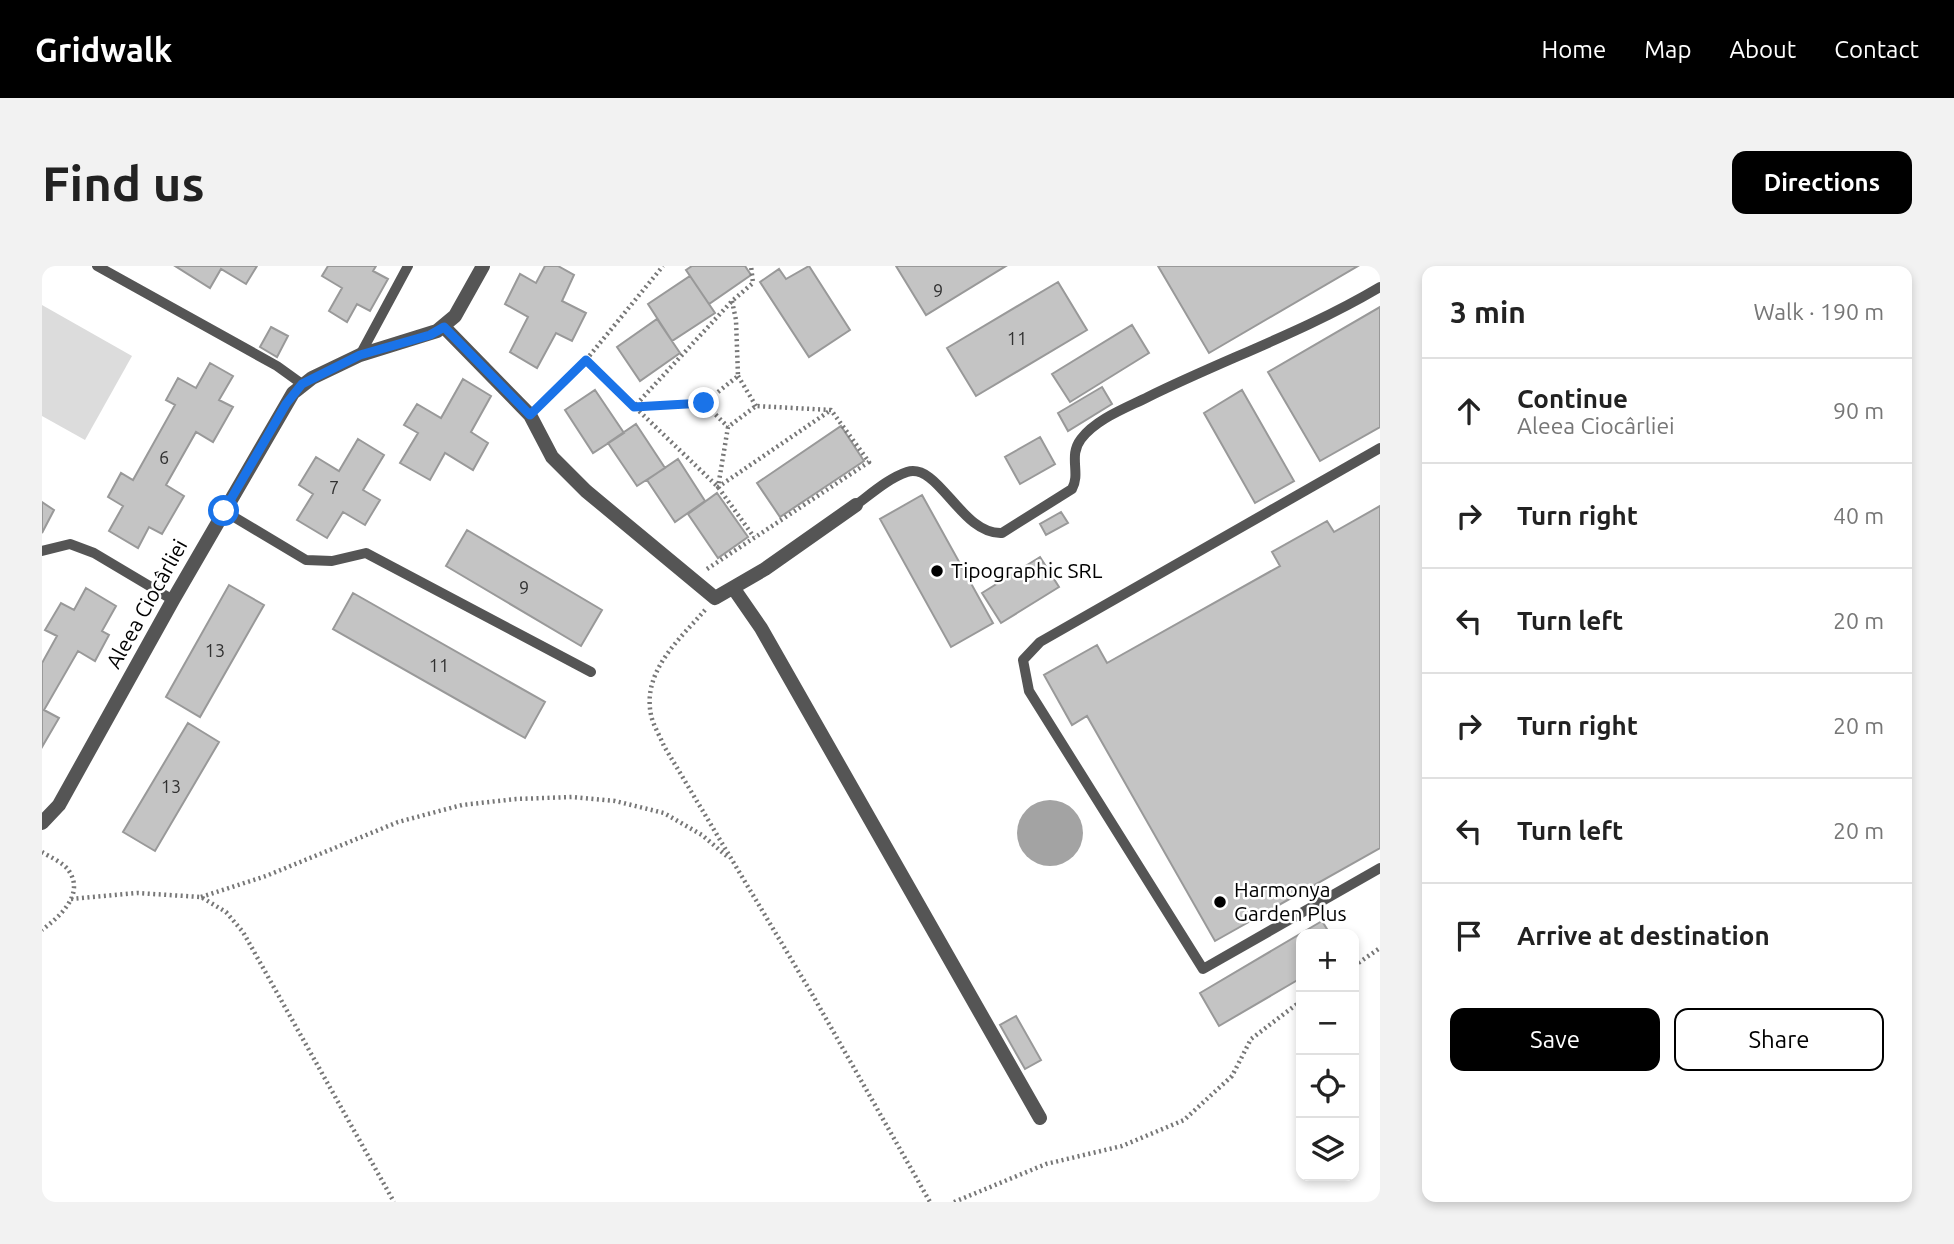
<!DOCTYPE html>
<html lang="en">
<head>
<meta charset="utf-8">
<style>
  body { margin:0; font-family:Ubuntu,sans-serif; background:#f2f2f2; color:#222 }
  .controls { position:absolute; right:21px; bottom:21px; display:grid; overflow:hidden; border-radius:14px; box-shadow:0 4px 10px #0003 }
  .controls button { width:63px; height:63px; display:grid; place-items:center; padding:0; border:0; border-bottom:2px solid #e0e0e0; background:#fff; color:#222; font:35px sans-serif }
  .stop { position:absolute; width:21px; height:21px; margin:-16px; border:5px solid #1a73e8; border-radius:50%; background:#fff }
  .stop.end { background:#1a73e8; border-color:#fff; box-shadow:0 2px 7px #0008 }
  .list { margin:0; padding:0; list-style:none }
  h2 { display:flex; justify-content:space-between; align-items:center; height:91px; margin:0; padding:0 28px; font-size:30px }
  h2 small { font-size:23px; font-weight:400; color:#767676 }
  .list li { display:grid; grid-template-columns:46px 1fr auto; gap:21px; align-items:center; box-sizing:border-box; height:105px; padding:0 28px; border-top:2px solid #e0e0e0 }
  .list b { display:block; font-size:26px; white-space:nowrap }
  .list p { margin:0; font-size:23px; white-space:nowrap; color:#767676 }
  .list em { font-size:23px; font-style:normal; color:#767676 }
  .actions { display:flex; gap:14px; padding:21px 28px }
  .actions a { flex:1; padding:16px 0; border:2px solid #000; border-radius:14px; text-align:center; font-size:24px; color:#000 }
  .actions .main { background:#000; color:#fff }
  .icon { flex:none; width:38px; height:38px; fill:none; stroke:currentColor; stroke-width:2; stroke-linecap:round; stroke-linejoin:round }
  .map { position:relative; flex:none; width:1338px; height:936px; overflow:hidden; border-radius:14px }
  header { display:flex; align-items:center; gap:42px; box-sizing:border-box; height:98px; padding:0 35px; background:#000; color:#fff }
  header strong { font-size:33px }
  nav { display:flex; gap:38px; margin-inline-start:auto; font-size:24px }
  .intro { display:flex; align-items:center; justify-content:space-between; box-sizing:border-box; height:168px; padding:0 42px }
  h1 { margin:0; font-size:49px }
  .button { padding:18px 32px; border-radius:14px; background:#000; color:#fff; font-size:24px; font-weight:700 }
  main { display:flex; gap:42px; padding:0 42px }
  aside { flex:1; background:#fff; border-radius:14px; box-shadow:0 4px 10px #0003 }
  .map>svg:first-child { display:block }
  .green { fill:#dcdcdc }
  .water { fill:#a3a3a3 }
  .building { fill:#c4c4c4; stroke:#999; stroke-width:2 }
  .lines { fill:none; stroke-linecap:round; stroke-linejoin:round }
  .path { stroke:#777; stroke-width:4.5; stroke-dasharray:2 3.5; stroke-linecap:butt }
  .service { stroke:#555; stroke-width:10 }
  .minor { stroke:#555; stroke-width:14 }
  .route { stroke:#1a73e8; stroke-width:9 }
  .poi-dot { fill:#000; stroke:#fff; stroke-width:2.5 }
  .labels { text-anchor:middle; stroke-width:5; stroke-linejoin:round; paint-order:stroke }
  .number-label { font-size:18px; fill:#313131 }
  .poi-label { font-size:21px; fill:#000; stroke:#fff; text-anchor:start }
  .street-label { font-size:21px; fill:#000; stroke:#fff }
</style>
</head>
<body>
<header>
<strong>Gridwalk</strong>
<nav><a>Home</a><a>Map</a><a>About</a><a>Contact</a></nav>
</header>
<div class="intro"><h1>Find us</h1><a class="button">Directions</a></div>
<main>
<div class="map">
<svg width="1338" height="936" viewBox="0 0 1338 936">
  <rect width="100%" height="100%" fill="#fff"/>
  <path class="green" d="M0 39 90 90 43 174 0 150Z"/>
  <path class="water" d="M975 567a33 33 0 1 1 66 0a33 33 0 1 1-66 0Z"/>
  <path class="building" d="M133 0H215L204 18 179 3 168 22Z
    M286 0H334L331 5 346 13 328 45 315 38 305 56 287 45 300 22 280 10Z
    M503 0H516L532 9 520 35 544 47 530 75 514 67 495 102 468 86 486 51 463 38 478 8 494 17Z
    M650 0H703L709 9 667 38 644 4Z
    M767 0 808 64 767 91 718 16 737 3 744 13Z
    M854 0H964L884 49Z
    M1116 0H1316L1167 87Z
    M648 10 673 47 630 75 606 38Z
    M1016 16 1045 64 934 130 905 82Z
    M1338 41V161L1278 195 1226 106Z
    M615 53 638 87 598 115 575 81Z
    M1090 59 1107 87 1028 136 1010 108Z
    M229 61 246 70 235 91 218 81Z
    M168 97 191 110 177 134 191 141 171 176 154 166 124 219 142 230 120 268 107 261 96 282 67 265 81 240 66 231 79 207 91 214 133 139 124 134 136 112 154 122Z
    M421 113 449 130 429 166 446 177 431 204 403 187 388 214 358 197 376 167 362 159 375 138 399 152Z
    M1060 121 1070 138 1026 165 1016 147Z
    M553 124 582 167 551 187 523 144Z
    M1200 124 1252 215 1213 237 1162 147Z
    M594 158 623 202 595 220 566 177Z
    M799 160 822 195 738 251 715 217Z
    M998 171 1013 198 978 218 963 191Z
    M316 173 342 189 321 224 338 234 323 259 301 246 285 272 255 254 271 228 257 219 274 191 297 205Z
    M636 193 663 235 633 256 605 214Z
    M675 227 706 271 676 292 646 248Z
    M880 229 951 357 909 381 838 253Z
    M0 236 12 244 0 267Z
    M1338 240V582L1173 675 1045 450 1030 459 1002 409 1055 379 1065 397 1238 300 1230 286 1285 255 1292 266Z
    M1019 246 1026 257 1004 269 998 258Z
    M425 264 560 344 539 380 404 300Z
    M998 291 1017 321 959 357 940 327Z
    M187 319 222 339 158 451 124 431Z
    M44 322 74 340 60 365 67 369 53 395 36 385 2 444 17 452 0 481V397L15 370 3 364 19 337 32 344Z
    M311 327 503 436 483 472 291 363Z
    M146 457 177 476 113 585 81 566Z
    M1280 655 1288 668H1259V712L1177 760 1158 727Z
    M974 750 999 794 983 803 958 759Z"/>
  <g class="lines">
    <path class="path" d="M690 35 694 54 696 110 662 137 592 141 690 35 711 17 709 0
      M544 94 621 0
      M696 110 714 140
      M662 137 686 161
      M499 139 544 94 676 221 712 271
      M665 303 827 196 789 144 714 140 686 161 676 221 789 144
      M663 344C637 374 600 405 609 449 611 459 618 470 622 480L770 728 888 936
      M0 586C8 591 22 597 27 605 43 629 17 651 0 664
      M159 631 224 610 356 556 420 539 474 533 530 531 573 535 622 547 660 569 687 592
      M29 633 95 627 159 631 184 646 201 666 352 936
      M1312 700 1338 682
      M912 936 1004 898 1080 880 1142 854 1190 810 1209 773 1259 735"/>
    <path class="service" d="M55 0 235 100 260 118
      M318 89 366 0
      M1338 182 998 376 981 394 987 425 1161 703 1338 602
      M814 239C830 227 847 212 865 206 897 196 919 269 960 267L1030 223C1039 207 1026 190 1039 173 1054 153 1084 142 1106 131 1183 93 1264 65 1338 21
      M182 245 264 294 290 295 324 287 549 406
      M0 285 28 278 52 287 131 334"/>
    <path class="minor" d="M402 61 488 149 510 191 544 225 673 332 723 303 814 239
      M692 323 719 362 998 852
      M0 557 17 539 131 334 251 127 270 112 318 89 395 65 413 50 441 0"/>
  </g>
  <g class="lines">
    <path class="route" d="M182 245 244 138 260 118 318 89 388 69 402 61 488 149 544 94 592 141 662 137"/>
  </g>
  <g class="poi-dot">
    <circle cx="895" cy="305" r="7"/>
    <circle cx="1178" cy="636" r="7"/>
  </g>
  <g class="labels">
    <g class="number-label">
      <text x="896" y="31">9</text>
      <text x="975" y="79">11</text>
      <text x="122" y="198">6</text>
      <text x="292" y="228">7</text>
      <text x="482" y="328">9</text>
      <text x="173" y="391">13</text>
      <text x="397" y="406">11</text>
      <text x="129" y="527">13</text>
    </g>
    <g class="poi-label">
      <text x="909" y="312">Tipographic SRL</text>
      <text x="1192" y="631">Harmonya<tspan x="1192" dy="24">Garden Plus</tspan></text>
    </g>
    <g class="street-label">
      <text transform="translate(105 338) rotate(-61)" y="7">Aleea Ciocârliei</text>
    </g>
  </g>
</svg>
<div class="controls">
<button>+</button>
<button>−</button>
<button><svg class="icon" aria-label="locate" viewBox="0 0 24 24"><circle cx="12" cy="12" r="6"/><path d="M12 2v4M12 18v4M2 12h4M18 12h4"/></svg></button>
<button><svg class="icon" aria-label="layers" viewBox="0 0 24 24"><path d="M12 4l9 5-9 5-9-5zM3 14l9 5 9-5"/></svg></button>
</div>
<div class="stop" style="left:182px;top:245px"></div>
<div class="stop end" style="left:662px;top:137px"></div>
</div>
<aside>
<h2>3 min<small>Walk · 190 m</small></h2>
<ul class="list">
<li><svg class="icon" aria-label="ahead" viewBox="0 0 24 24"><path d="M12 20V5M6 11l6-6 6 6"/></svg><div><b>Continue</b><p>Aleea Ciocârliei</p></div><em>90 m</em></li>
<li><svg class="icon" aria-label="right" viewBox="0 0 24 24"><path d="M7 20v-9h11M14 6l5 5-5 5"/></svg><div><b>Turn right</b></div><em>40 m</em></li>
<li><svg class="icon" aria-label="left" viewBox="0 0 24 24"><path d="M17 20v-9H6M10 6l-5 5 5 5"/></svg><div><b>Turn left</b></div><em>20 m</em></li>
<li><svg class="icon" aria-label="right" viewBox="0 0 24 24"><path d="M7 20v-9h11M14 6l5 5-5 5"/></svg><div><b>Turn right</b></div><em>20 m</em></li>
<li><svg class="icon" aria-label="left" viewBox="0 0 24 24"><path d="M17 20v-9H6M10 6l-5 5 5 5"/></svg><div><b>Turn left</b></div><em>20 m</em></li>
<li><svg class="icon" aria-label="arrive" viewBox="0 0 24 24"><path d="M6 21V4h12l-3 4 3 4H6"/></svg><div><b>Arrive at destination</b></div></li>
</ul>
<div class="actions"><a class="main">Save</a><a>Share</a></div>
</aside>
</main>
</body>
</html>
